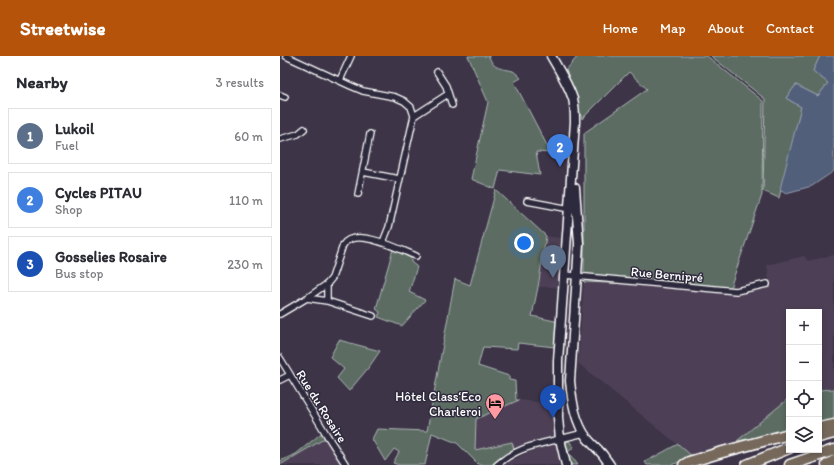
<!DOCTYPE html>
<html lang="en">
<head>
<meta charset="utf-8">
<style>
  body { margin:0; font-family:Itim,sans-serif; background:#f2f2f3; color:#2b2b33 }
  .controls { position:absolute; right:12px; bottom:12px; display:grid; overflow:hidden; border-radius:0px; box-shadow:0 2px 6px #0003 }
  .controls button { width:36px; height:36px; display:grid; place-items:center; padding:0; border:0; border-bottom:1px solid #e1e1e2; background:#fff; color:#2b2b33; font:20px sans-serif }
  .you { position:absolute; left:244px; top:187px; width:14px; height:14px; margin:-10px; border:3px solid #fff; border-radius:50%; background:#1a73e8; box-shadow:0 0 0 6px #1a73e833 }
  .badge { display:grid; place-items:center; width:26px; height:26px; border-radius:50%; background:#b45309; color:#fff; font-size:13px; font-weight:700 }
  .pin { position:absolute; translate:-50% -33px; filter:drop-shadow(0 1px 2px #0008) }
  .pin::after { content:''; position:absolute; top:21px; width:14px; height:12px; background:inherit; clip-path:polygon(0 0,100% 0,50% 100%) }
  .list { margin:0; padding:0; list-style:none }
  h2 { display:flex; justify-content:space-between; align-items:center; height:52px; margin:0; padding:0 16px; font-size:17px }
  h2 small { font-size:13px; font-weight:400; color:#7c7c81 }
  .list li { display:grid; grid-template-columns:26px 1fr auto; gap:12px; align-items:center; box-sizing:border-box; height:56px; margin:0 8px 8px; padding:0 8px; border:1px solid #e1e1e2; border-radius:0px }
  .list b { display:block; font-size:15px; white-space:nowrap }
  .list p { margin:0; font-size:13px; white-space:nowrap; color:#7c7c81 }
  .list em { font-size:13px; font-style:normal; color:#7c7c81 }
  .icon { flex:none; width:22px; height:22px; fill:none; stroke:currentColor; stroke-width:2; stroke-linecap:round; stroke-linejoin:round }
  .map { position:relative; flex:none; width:554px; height:409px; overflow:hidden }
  header { display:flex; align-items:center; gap:24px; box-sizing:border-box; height:56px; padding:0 20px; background:#b45309; color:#fff }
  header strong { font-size:19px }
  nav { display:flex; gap:22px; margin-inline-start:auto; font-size:14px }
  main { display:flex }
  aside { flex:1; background:#fff }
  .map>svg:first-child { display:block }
  .built { fill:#4d4156 }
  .green { fill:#5b6c64; stroke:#adb6b2 }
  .water { fill:#515e7a; stroke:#979eaf }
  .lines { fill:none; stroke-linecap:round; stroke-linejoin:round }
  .minor-casing { stroke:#fff; stroke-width:8 }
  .secondary-casing { stroke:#fff; stroke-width:11 }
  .motorway-casing { stroke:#fff; stroke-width:13 }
  .minor { stroke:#2f2a3d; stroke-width:5.5 }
  .secondary { stroke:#2f2a3d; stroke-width:8 }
  .motorway { stroke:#76695c; stroke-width:10 }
  .labels { text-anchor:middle; stroke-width:3; stroke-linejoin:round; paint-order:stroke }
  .street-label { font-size:13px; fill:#fff; stroke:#2f2a3d }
  .poi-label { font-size:13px; fill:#fff; stroke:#2f2a3d; text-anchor:end }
</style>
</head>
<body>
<header>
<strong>Streetwise</strong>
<nav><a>Home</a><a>Map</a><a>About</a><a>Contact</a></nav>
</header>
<main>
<aside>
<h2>Nearby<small>3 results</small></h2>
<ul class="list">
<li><span class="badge" style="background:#5c6f8a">1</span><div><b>Lukoil</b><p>Fuel</p></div><em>60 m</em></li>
<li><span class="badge" style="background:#3f7fe0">2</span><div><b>Cycles PITAU</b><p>Shop</p></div><em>110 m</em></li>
<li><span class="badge" style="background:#1a4fb4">3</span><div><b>Gosselies Rosaire</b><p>Bus stop</p></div><em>230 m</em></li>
</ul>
</aside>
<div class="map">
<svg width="554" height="409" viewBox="0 0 554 409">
  <rect width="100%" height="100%" fill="#3d3448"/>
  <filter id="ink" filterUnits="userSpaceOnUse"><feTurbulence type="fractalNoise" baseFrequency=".025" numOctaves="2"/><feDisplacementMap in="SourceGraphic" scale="8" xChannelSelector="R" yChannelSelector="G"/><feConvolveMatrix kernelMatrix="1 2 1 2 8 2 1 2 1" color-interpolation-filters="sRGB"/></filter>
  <g filter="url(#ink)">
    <path class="built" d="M266 180 286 183 284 231H258Z
      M554 199V333L539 334V256H509V342L457 385 413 401 298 307 304 226 490 231 487 209 524 200 528 205Z
      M239 344 274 348 283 409H223L253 394 254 396 256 388 235 396 232 386 195 394V363Z
      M44 383 65 409H0Z"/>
    <path class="green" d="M188 0H209C213 14 222 12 233 15 236 17 238 19 241 22L234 26 271 97 256 96 260 119 220 114 215 133 191 123 208 46Z
      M298 0H427L483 45 482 139 450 232 304 226V77L367 33 349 16 302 63 286 14Z
      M431 0H540L533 15 548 27 538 40 516 29 506 42 521 51 499 142 483 135 485 43Z
      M216 134 266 180 258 231 252 260 279 266 275 291 238 287 237 293 203 291 198 310 229 320V324L235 325 236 344H239L196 363 195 394 232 386 234 393 211 409H199L177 387 152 377 145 409H119L113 407 119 396 114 393 105 405 92 383 97 373 147 375 175 223 190 229Z
      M113 193 131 202V206L137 211 129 236 145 244 122 270 98 261 100 256 96 253Z
      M59 284 100 295 89 311 69 335 57 322 64 313 50 301Z
      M554 333V366L539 369V334Z
      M509 342V375L457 385Z
      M44 375V383L0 409V405L16 398Z
      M289 385 294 391 288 396 298 409H289L284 388 285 386Z
      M398 388 413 401 391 409H367L365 406Z"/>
    <path class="water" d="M540 0H554V115L532 130 506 137 500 133 521 51 506 42 516 29 538 40 548 27 533 15Z"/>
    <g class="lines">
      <defs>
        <path id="minor" d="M6 0 71 30 83 35 115 41 124 45 131 51 134 60 109 171 103 186
          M157 16 166 30 172 49
          M60 24 71 0
          M0 39 5 41
          M134 60 168 38
          M0 83 18 78 24 73
          M83 116 119 123
          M78 138 90 78
          M247 145 290 153
          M285 219 456 235 487 228
          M27 242 47 245 93 260
          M47 245V228
          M0 258 27 242 47 228 52 222 63 189C75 170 121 194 136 200
          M0 302 48 381 66 409
          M0 324 10 319
          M217 409C236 392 255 389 280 383 288 381 296 379 304 377"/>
        <path id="secondary" d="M271 0C279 14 288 28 293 43 295 51 295 58 295 66L278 305V362L280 383 286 409
          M295 132 299 188 290 325C292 345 295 366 307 382 312 388 318 393 323 399 325 402 328 406 330 409"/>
        <path id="motorway" d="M539 372 554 369
          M539 381 554 377
          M404 409 409 406 439 397 509 378
          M467 409 509 392
          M510 409 554 394
          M547 409 554 405"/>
      </defs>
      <use href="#minor" class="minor-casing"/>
      <use href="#secondary" class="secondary-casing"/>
      <use href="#motorway" class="motorway-casing"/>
      <use href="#minor" class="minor"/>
      <use href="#secondary" class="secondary"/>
      <use href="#motorway" class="motorway"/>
    </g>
  </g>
  <defs>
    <symbol id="hotel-pin" viewBox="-11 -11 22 30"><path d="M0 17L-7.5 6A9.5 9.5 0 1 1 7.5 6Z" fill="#ff9aa2" stroke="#2f2a3d"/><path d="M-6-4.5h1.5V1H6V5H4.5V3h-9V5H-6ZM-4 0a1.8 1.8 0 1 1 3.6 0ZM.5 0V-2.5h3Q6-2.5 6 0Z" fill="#111"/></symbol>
  </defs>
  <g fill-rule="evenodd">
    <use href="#hotel-pin" x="204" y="336" width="22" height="30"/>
  </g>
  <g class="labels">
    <g class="street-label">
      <text transform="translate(387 218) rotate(5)" y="5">Rue Bernipré</text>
      <text transform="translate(42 350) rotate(58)" y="5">Rue du Rosaire</text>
    </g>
    <g class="poi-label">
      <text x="201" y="345">Hôtel Class‘Eco<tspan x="201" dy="15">Charleroi</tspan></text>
    </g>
  </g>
</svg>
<div class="controls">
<button>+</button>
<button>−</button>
<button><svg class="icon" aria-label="locate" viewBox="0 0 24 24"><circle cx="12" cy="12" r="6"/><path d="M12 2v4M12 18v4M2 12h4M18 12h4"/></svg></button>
<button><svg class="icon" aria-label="layers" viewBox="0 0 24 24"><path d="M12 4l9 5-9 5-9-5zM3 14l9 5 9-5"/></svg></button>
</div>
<div class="you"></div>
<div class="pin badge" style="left:273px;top:222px;background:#5c6f8a">1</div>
<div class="pin badge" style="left:280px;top:111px;background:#3f7fe0">2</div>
<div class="pin badge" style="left:273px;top:362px;background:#1a4fb4">3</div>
</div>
</main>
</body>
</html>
